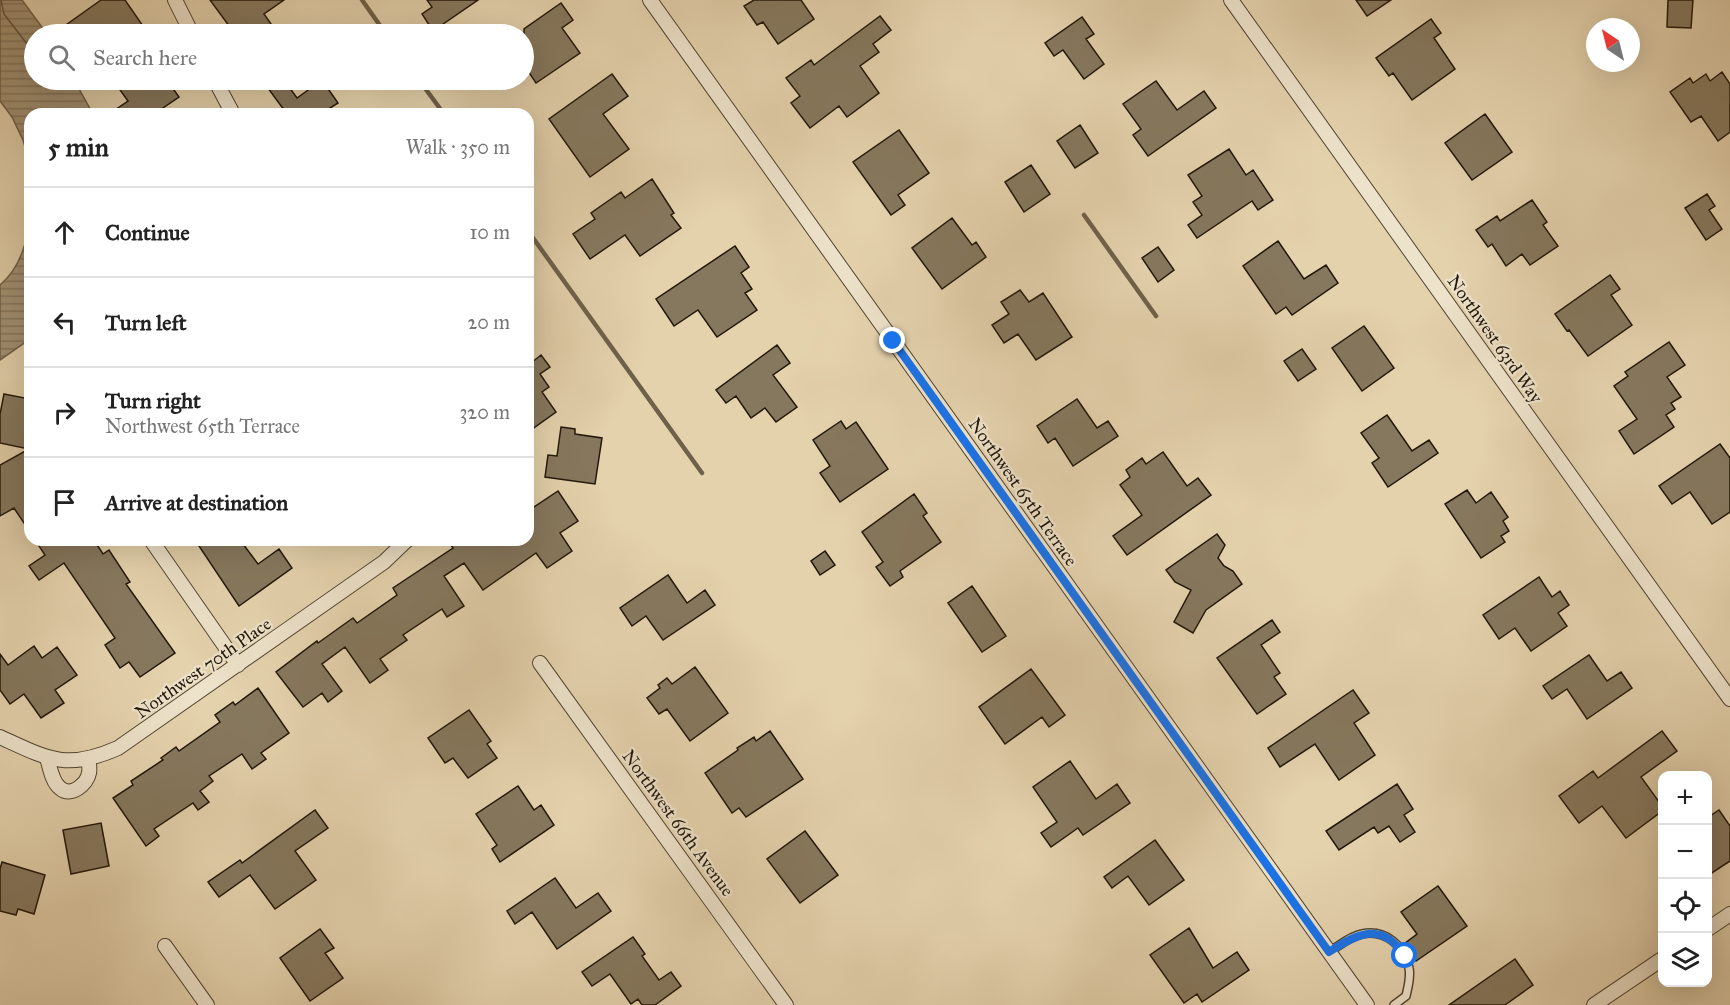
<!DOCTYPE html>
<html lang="en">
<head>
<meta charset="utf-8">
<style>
  body { margin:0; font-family:"IM FELL Great Primer",serif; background:#f2f2f2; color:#222 }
  .controls { position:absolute; right:18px; bottom:18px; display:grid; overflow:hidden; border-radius:12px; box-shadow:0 6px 24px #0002 }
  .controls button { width:54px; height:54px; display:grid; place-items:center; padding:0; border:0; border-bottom:2px solid #e0e0e0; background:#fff; color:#222; font:30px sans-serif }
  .compass { position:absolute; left:1586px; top:18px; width:54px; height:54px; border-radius:50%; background:#fff; box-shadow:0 6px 24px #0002; rotate:325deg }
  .stop { position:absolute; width:18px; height:18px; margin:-14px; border:4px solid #1a73e8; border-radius:50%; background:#fff }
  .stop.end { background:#1a73e8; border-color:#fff; box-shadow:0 2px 6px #0008 }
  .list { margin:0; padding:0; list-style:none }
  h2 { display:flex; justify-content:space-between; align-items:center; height:78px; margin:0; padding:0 24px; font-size:26px }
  h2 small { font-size:20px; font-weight:400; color:#767676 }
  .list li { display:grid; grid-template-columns:39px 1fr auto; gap:18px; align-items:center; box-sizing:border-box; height:90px; padding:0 24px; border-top:2px solid #e0e0e0 }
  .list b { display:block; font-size:22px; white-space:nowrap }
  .list p { margin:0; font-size:20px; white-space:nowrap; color:#767676 }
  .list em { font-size:20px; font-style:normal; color:#767676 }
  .icon { flex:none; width:33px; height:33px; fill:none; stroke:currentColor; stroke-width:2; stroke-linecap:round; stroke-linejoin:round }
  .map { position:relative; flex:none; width:1730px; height:1005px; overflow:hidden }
  .search { position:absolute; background:#fff; box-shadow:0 6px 24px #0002; left:24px; top:24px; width:510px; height:66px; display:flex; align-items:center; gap:15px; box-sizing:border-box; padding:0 21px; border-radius:33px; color:#767676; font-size:22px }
  .panel { position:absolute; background:#fff; box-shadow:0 6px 24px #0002; left:24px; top:108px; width:510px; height:438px; border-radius:18px }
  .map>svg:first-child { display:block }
  .water { fill:url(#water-rules); stroke:#6e614a; stroke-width:1.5 }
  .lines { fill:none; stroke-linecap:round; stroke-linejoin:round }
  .shore { stroke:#62543f; stroke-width:1.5 }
  .stream { stroke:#6e614a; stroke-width:4.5 }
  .building { fill:#86785e; stroke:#211709; stroke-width:1.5 }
  .service-casing { stroke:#524632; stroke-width:10 }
  .minor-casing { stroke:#524632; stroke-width:16 }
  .service { stroke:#ede2ca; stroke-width:7 }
  .minor { stroke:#ede2ca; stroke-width:14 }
  .route { stroke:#1a73e8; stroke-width:8 }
  .labels { text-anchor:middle; stroke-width:4.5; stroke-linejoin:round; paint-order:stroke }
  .street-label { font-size:18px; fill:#211709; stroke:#ede2ca }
</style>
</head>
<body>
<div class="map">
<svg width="1730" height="1005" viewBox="0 0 1730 1005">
  <defs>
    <pattern id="water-rules" width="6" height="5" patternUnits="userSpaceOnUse" patternTransform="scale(1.5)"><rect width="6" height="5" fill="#a29275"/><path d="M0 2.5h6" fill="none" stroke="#84765e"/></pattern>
  </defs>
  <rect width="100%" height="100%" fill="#e4d2ad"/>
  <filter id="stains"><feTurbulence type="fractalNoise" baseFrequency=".00333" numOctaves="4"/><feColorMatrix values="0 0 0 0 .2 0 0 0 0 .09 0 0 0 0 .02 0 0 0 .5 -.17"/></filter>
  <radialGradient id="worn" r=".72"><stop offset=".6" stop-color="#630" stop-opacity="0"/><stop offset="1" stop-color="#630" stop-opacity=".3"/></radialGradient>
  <path class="water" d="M0 0H22L47 34H34V80H74L93 114H30V164L23 140 12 117 0 101Z
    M30 216V339L0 360V285C21 267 27 242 30 216Z"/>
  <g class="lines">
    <path class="shore" d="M1 0 4 14 34 53"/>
    <path class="stream" d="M362 0 386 34
      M419 80 444 114
      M1084 215 1156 316
      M528 231 702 473"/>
  </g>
  <path class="building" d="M101 0H125L143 26 131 34H73L66 25Z
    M210 0H284L264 14 278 34H235Z
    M427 0H478L433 31 422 14 432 7Z
    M754 0H801L814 19 778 44 763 22 757 25 744 6Z
    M1356 0H1391L1367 16Z
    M1668 0H1693L1691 28 1667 27Z
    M561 3 573 20 562 28 580 53 536 83 524 65V29Z
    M880 16 891 30 873 44 879 52 860 66 879 93 847 117 839 106 810 128 791 103 800 96 786 78 811 60 814 65Z
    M1082 17 1094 34 1086 39 1104 64 1084 79 1063 50 1054 56 1045 43Z
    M1431 19 1441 33 1434 38 1455 69 1412 100 1393 73 1389 76 1376 58Z
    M1722 72 1730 84V132L1718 141 1701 116 1691 122 1670 92 1690 78 1693 83 1706 74 1710 81Z
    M612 74 628 96 603 114 629 149 590 177 549 119Z
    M113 80H167L179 97 154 114H109L128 101Z
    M262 80H284L297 98 322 80 338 103 330 108 334 114H287Z
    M1156 81 1177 110 1204 91 1216 108 1148 156 1133 135 1141 129 1123 104Z
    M1485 114 1512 152 1472 180 1445 143Z
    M1080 125 1098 153 1075 168 1057 141Z
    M899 130 929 173 898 195 905 205 891 215 853 162Z
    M1229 149 1246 175 1253 170 1273 200 1258 210 1252 201 1197 238 1188 225 1202 215 1193 202 1202 196 1188 175Z
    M1031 165 1050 194 1024 212 1005 182Z
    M652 179 674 213 671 215 681 228 640 256 625 235 590 259 573 234 595 219 591 213 621 192 625 198Z
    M1707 194 1715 206 1709 210 1722 229 1706 240 1685 208Z
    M1532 200 1547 222 1543 225 1558 246 1530 265 1522 254 1506 266 1492 244 1488 247 1476 230 1497 216 1500 221Z
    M952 218 972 245 976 242 986 257 942 289 912 248Z
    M1278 241 1304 279 1326 265 1338 283 1292 315 1286 307 1276 314 1243 266Z
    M735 246 749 267 741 273 752 289 745 293 757 310 717 337 698 310 674 326 656 299Z
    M1158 247 1174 270 1158 282 1142 258Z
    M1610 275 1620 289 1611 295 1632 325 1588 356 1569 330 1567 331 1555 314Z
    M1020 290 1029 302 1043 293 1072 337 1036 360 1018 334 1004 343 992 325 1009 314 1001 302Z
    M1364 326 1394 368 1362 391 1332 348Z
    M1669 342 1685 365 1667 377 1681 397 1671 403 1675 409 1666 415 1674 427 1634 454 1619 431 1637 419 1614 386 1628 376 1625 372Z
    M777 345 790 363 773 375 797 407 776 422 765 408 751 418 736 396 726 403 716 390Z
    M1302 349 1316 369 1298 381 1284 361Z
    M541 355 550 367 540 374 549 387 542 392 556 412 528 432V358L531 363Z
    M4 394 30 399V532L14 508 0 516V465L29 449 0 443V414Z
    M1077 399 1097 428 1108 421 1118 436 1073 466 1055 438 1048 443 1037 426Z
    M1387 415 1412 451 1429 440 1438 453 1388 487 1372 463 1379 458 1361 433Z
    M841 421 846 429 856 422 888 469 840 502 820 473 830 466 813 440Z
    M561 427 575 429V434L602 438 595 484 545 477 548 455 557 456Z
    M1720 444 1730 458V512L1712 524 1690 492 1672 504 1659 486Z
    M1163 452 1187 486 1198 478 1211 495 1127 555 1113 536 1142 515 1120 485 1130 477 1126 470 1142 458 1146 464Z
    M1467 490 1476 503 1491 492 1508 517 1503 521 1509 531 1501 536 1505 542 1481 558 1445 504Z
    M558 491 578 521 560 533 572 551 547 568 536 553 483 590 464 563 444 576 464 606 447 617 442 609 403 635 407 640 380 659 388 670 370 683 345 647 322 664 342 691 328 702 322 693 303 707 276 672 317 641 318 643 353 618 357 623 397 595 393 588 453 548 448 540H528V511Z
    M914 494 927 513 923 516 941 542 900 571 903 577 890 586 876 567 883 562 862 532Z
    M1217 534 1225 545 1218 558 1224 566 1233 571 1242 584 1206 610 1193 633 1174 622 1191 590 1175 582 1166 570Z
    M35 540H94L103 554 109 550 130 582 126 584 175 653 140 677 129 662 120 668 105 645 115 638 64 563 39 580 29 566 45 555Z
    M195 540H240L258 564 279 549 292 568 239 606Z
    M825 551 835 565 820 575 811 561Z
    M668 575 687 603 705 590 715 605 663 640 646 616 632 626 620 608Z
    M1539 577 1552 597 1560 591 1569 605 1558 613 1567 626 1531 651 1515 628 1499 639 1483 615Z
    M972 586 1006 636 982 652 948 603Z
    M1272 620 1280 632 1261 645 1280 673 1274 677 1286 694 1257 714 1217 658Z
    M34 646 42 658 57 647 77 675 55 690 64 703 41 718 24 694 10 704 0 690V654L8 665Z
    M1589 655 1607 681 1621 672 1632 688 1587 719 1567 689 1552 699 1543 686Z
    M695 667 728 713 690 741 667 709 659 714 647 698 660 688 658 685 667 678 672 684Z
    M1031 669 1065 715 1049 727 1042 717 1005 744 979 707Z
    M258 688 289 733 261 753 266 759 252 769 242 754 209 776 213 781 200 791 209 802 198 810 193 803 154 829 159 836 146 846 113 798 133 785 131 781 163 760 161 758 176 747 179 751 220 722 215 715 233 702 235 705Z
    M1353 690 1369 713 1354 723 1375 755 1339 780 1315 744 1280 767 1268 748Z
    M469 710 491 741 487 744 497 758 468 778 453 758 445 763 428 738Z
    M770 731 803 779 746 817 739 808 732 813 705 773 738 750 737 748 754 737 756 741Z
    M1662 731 1677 751 1641 777 1662 806V811L1626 838 1602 806 1579 823 1559 796 1593 771 1598 778Z
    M1070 761 1096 799 1117 784 1130 803 1083 835 1078 828 1051 847 1041 833 1057 822 1033 787Z
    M1397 784 1413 809 1404 815 1415 832 1400 842 1389 826 1378 833 1374 827 1339 850 1326 831Z
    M518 786 534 810 541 805 554 825 500 862 492 849 497 845 476 814Z
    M315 810 328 828 295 851 316 880 275 909 250 875 219 897 208 882 240 860 242 863Z
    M1719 810 1730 826V861L1707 876V818Z
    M101 823 109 866 71 874 63 830Z
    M805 831 838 875 800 903 767 859Z
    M1155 840 1184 880 1149 905 1128 876 1112 888 1104 877Z
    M2 862 45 875 34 914 18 909 16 915 0 911V869Z
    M555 878 576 908 598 893 611 911 557 949 532 912 515 924 507 911Z
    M1438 886 1467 926 1416 961 1404 944 1417 934 1401 912Z
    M1189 928 1213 968 1237 952 1249 970 1202 1002 1197 994 1184 1003 1150 955Z
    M320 929 334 948 325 953 343 978 310 1001 280 958Z
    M633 937 645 954 642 956 659 980 671 972 681 986 655 1005H642L638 999 631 1004 610 974 592 986 582 972Z
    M1515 959 1533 985 1505 1005H1449Z"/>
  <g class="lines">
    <defs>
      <path id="service" d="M1329 952C1339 946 1350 936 1362 934 1385 929 1405 946 1409 968 1411 977 1408 987 1406 996L1394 1005"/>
      <path id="minor" d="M175 0 192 34
        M650 0 1367 1005
        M1231 0 1730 699
        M215 80 233 114
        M151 540 238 665
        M540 663 786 1005
        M0 737C48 759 66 771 118 748L384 562 407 540
        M47 758C50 767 52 782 60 788 71 798 87 784 89 773 90 768 89 763 88 758
        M1708 929 1730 914
        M165 946 207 1005
        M1594 1005 1662 959"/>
    </defs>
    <use href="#service" class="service-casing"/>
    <use href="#minor" class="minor-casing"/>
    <use href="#service" class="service"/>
    <use href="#minor" class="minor"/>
  </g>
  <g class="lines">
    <path class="route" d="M893 341 1329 952C1358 933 1382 921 1405 956"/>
  </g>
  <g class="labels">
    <g class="street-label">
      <text transform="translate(1495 339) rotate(55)" y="6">Northwest 63rd Way</text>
      <text transform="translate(1023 492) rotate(55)" y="6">Northwest 65th Terrace</text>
      <text transform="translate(203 668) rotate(-35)" y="6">Northwest 70th Place</text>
      <text transform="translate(678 823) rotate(54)" y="6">Northwest 66th Avenue</text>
    </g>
  </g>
  <rect width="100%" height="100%" filter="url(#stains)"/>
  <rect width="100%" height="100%" fill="url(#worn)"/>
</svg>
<div class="controls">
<button>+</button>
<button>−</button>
<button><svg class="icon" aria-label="locate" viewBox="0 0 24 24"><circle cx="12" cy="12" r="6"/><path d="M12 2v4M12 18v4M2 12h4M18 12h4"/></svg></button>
<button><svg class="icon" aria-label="layers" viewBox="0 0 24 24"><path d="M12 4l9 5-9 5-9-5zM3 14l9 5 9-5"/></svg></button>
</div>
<svg class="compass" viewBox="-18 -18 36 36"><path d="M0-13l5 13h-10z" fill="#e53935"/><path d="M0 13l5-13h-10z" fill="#767676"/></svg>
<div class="stop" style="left:1405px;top:956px"></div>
<div class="stop end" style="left:893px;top:341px"></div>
<div class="search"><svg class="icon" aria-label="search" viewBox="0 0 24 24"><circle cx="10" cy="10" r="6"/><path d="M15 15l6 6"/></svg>Search here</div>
<section class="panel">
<h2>5 min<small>Walk · 350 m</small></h2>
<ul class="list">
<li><svg class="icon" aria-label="ahead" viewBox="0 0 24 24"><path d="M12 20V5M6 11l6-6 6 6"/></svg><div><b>Continue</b></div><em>10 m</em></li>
<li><svg class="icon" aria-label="left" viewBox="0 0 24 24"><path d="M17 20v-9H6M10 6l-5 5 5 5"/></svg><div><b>Turn left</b></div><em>20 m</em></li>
<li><svg class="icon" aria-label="right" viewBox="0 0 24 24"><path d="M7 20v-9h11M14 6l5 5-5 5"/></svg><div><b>Turn right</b><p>Northwest 65th Terrace</p></div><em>320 m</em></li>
<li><svg class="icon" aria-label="arrive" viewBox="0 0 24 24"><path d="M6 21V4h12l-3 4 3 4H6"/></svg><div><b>Arrive at destination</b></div></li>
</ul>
</section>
</div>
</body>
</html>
